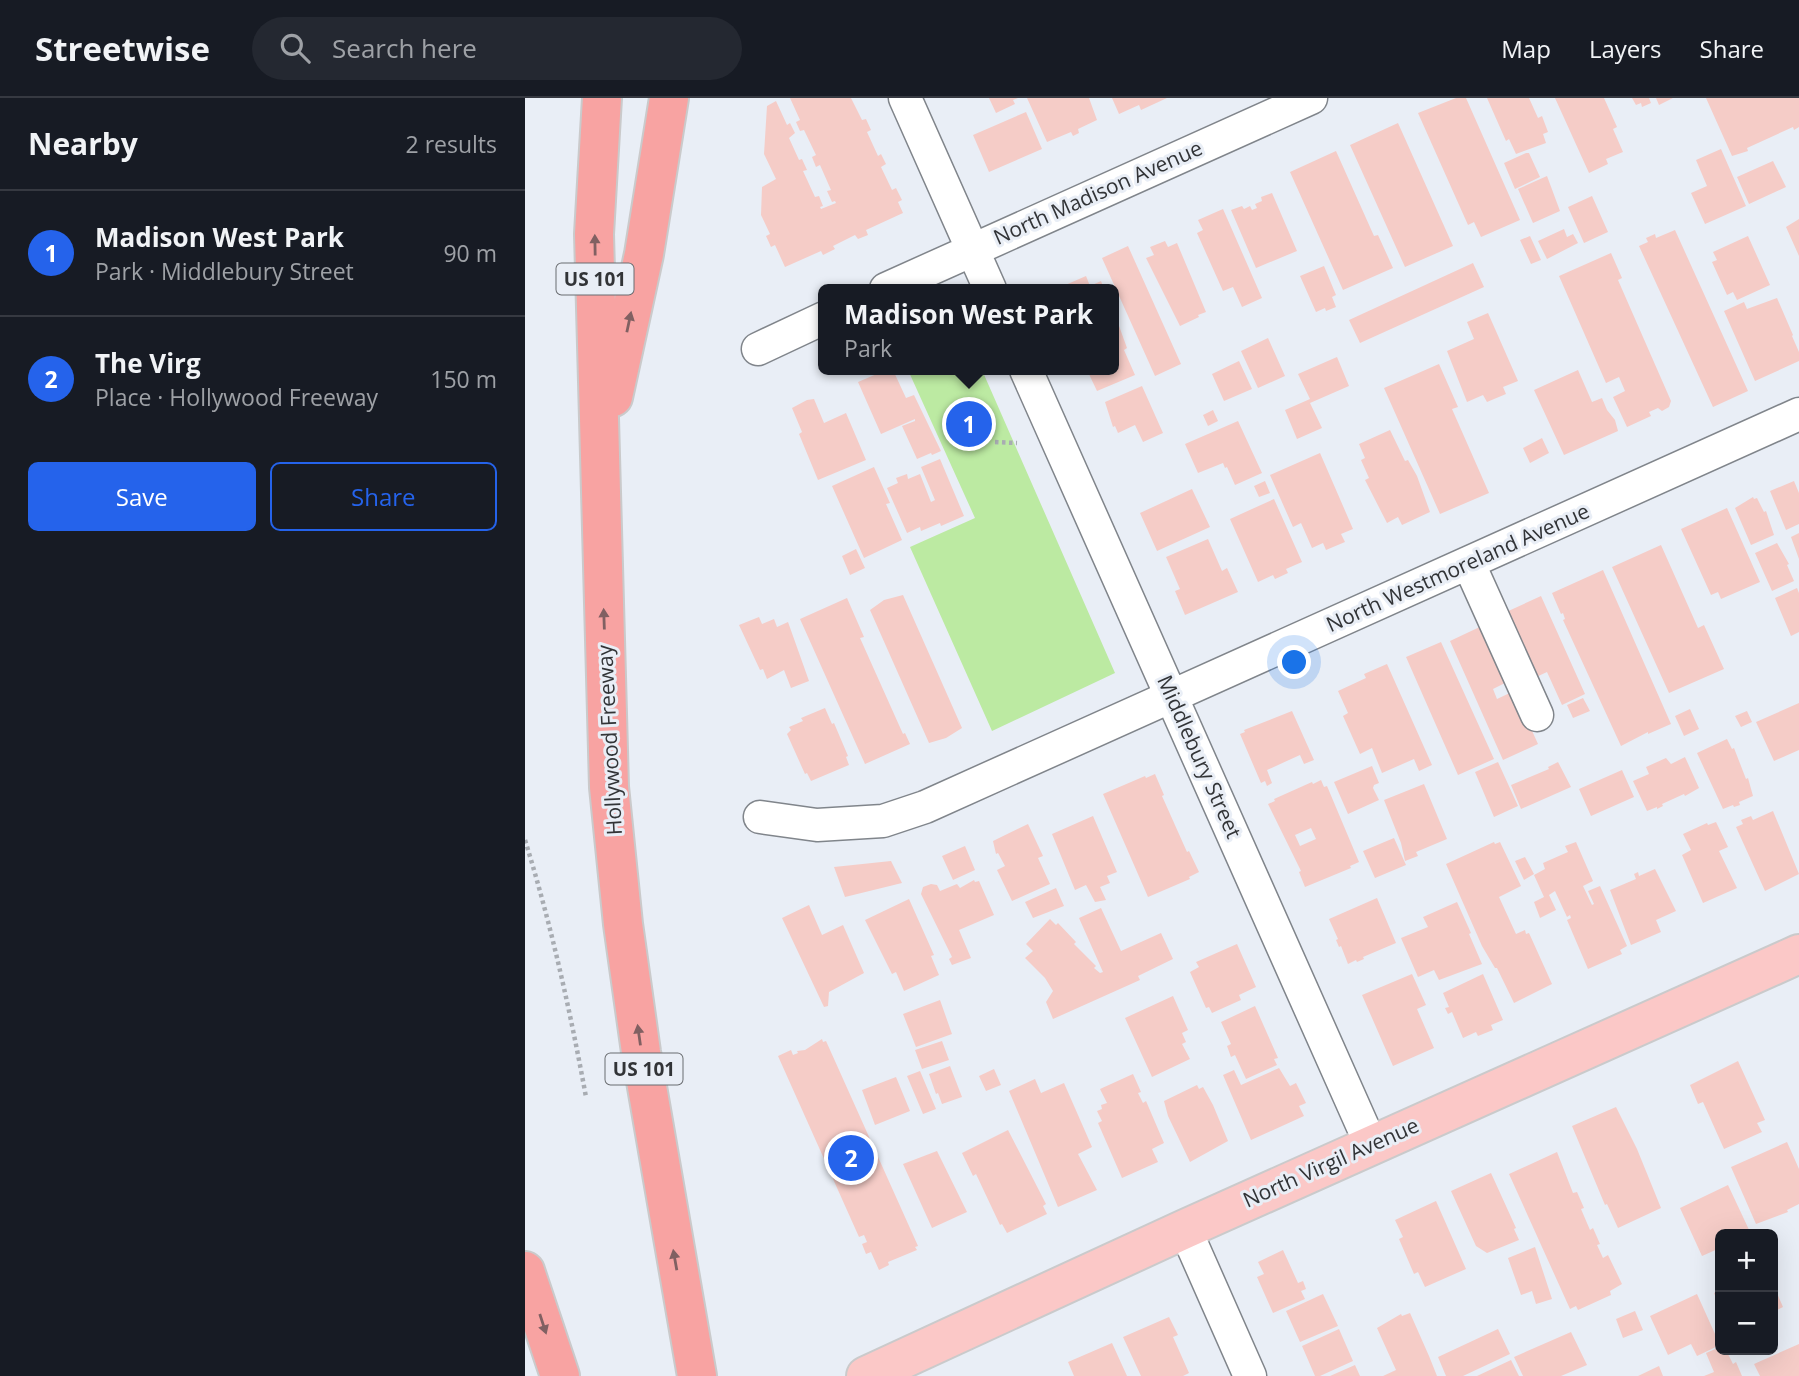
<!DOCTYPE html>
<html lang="en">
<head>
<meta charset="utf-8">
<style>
  body { margin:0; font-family:"Open Sans",sans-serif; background:#242831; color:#f1f3f6 }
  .controls { position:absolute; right:21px; bottom:21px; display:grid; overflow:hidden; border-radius:10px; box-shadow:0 7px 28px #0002 }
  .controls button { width:63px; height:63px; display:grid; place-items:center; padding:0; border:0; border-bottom:2px solid #363941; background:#171b24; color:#f1f3f6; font:35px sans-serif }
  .you { position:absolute; left:770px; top:565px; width:24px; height:24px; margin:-18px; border:5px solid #fff; border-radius:50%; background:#1a73e8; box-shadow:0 0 0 10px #1a73e833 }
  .badge { display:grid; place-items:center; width:46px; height:46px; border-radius:50%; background:#2563eb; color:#fff; font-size:23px; font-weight:700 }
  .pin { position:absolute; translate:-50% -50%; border:4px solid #fff; box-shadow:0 2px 7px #0006 }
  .popup { position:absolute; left:293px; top:186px; width:301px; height:91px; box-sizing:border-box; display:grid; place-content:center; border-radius:10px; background:#171b24; filter:drop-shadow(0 2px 5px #0005); font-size:23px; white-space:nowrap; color:#9ea1a6 }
  .popup b { font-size:26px; color:#f1f3f6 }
  .popup::after { content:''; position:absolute; left:50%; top:100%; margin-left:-14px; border:14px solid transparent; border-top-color:#171b24 }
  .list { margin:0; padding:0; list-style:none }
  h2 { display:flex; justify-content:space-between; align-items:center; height:91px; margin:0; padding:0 28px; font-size:30px }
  h2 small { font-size:23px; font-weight:400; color:#9ea1a6 }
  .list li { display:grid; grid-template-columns:46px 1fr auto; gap:21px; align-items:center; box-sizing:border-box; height:126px; padding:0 28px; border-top:2px solid #363941 }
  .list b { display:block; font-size:26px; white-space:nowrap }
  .list p { margin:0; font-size:23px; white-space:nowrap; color:#9ea1a6 }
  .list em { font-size:23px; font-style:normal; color:#9ea1a6 }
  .actions { display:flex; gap:14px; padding:21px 28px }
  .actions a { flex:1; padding:16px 0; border:2px solid #2563eb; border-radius:10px; text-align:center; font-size:24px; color:#2563eb }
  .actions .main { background:#2563eb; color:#fff }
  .icon { flex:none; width:38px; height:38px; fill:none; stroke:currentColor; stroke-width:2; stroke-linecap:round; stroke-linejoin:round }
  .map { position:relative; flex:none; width:1274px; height:1278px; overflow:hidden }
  header { display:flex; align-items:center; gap:42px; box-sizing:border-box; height:98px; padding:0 35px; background:#171b24; border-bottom:2px solid #363941 }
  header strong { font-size:33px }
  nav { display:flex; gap:38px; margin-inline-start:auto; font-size:24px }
  .search { width:490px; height:63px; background:#242831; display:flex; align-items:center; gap:18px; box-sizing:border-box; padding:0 24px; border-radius:38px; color:#9ea1a6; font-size:26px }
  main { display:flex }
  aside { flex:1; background:#171b24 }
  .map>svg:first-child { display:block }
  .green { fill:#bceaa2 }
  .building { fill:#f5ccc7; fill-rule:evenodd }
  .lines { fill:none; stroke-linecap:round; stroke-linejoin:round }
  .minor-casing { stroke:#80858b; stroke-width:35 }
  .major-casing { stroke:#cacacb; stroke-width:42 }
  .highway-casing { stroke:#cacacb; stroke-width:42 }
  .path { stroke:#a8acb2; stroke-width:4.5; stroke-dasharray:3.5 3.5; stroke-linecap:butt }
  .minor { stroke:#fff; stroke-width:32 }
  .major { stroke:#fbc8c7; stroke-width:38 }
  .highway { stroke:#f8a3a2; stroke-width:38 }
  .oneway { fill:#816062 }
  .labels { text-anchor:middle; stroke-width:6; stroke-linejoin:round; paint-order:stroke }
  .shield { fill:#e9eef6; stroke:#696c70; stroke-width:2 }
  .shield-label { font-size:19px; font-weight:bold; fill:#323437 }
  .street-label { font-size:21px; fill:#323437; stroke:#e9eef6 }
</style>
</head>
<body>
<header>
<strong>Streetwise</strong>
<div class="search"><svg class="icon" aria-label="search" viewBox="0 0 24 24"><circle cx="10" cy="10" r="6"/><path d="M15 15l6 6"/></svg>Search here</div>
<nav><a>Map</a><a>Layers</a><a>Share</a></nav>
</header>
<main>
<aside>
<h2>Nearby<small>2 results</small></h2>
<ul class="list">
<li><span class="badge">1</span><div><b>Madison West Park</b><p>Park · Middlebury Street</p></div><em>90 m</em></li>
<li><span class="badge">2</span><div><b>The Virg</b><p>Place · Hollywood Freeway</p></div><em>150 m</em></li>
</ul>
<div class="actions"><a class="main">Save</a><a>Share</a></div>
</aside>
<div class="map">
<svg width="1274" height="1278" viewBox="0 0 1274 1278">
  <rect width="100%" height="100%" fill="#e9eef6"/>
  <path class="green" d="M383 272H457L590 575 467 633 385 449 450 420Z"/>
  <path class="building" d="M265 0H326L337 22 341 21 346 32 342 34 353 58 356 56 361 66 356 69 367 92 371 90 377 102 373 104 378 115 341 132 343 137 333 141 330 137 308 148 310 151 298 157 296 153 260 169 250 147 246 149 241 138 245 136 236 117 237 89 251 81 239 56 242 8 251 3 262 27 265 25 270 35 264 40 274 62 277 61 282 72 278 73 290 99 294 98 298 108 295 109 296 111 311 105 310 103 307 104 302 93 306 92 295 67 291 69 287 59 291 57 279 32 275 33 271 24 275 22Z
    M464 0H493L488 2 490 6 471 15Z
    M502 0H564L572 22 553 31 554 35 548 38 546 34 522 44Z
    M587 0H642L616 12 614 7 594 16Z
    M931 0H941L995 122 956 139 949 124 943 127 893 15Z
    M962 0H1004L1013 20 1017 18 1023 34 1018 36 1021 45 991 56 984 41 981 43Z
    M1030 0H1079L1092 29 1088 31 1098 54 1081 61 1083 66 1064 75Z
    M1107 0H1124L1126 5 1117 9 1116 5 1111 7Z
    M1131 0H1148L1134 7Z
    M1181 0H1274V29L1269 32 1268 29 1222 50 1223 53 1207 58Z
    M501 14 517 51 464 74 448 37Z
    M873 25 928 148 880 169 825 47Z
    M1196 51 1221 108 1180 126 1166 95 1182 88 1171 62Z
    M811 53 849 138 853 137 868 170 818 192 765 74Z
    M1001 55H1004L1015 79 990 91 979 65Z
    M1248 63 1261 89 1224 106 1212 79Z
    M1022 78 1035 113 1008 125 993 91Z
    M747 95 772 153 731 170 706 112 717 108 719 111 725 108 727 112 732 110 730 106 737 103 736 99Z
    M1067 98 1083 134 1059 145 1043 109Z
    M698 111 737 200 717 209 708 189 698 193 672 135 678 132 673 122Z
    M1274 121V158L1261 129Z
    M1039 131 1042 139 1048 136 1053 145 1022 161 1013 143Z
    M1150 132 1223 293 1188 309 1114 148 1123 144 1121 140 1130 136 1131 140Z
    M1005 138 1016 162 1006 166 995 142Z
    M1223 138 1245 187 1212 202 1208 194 1202 197 1187 164 1192 162 1188 154Z
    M640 143 643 149 652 145 681 214 673 217 674 219 655 228 621 160 629 157 625 149Z
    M603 148 656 266 630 278 577 160Z
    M1086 155 1097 180 1093 182 1146 303 1144 309 1137 313 1133 310 1124 314 1126 318 1102 329 1088 299 1100 293 1094 279 1081 285 1034 178Z
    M948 165 959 189 835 245 824 222Z
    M799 168 811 197 807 199 811 209 801 213 800 210 791 214 775 178Z
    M561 178 565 188 576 183 579 191H531Z
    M1252 200 1268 237 1267 238 1274 254V263L1230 283 1199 213 1219 204 1222 211Z
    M589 214 602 250 599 252 610 277 572 293 562 272H589Z
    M963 215 993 283 978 289 981 296 962 304 958 297 942 304 922 253 949 241 942 224Z
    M743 240 760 278 733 290 716 253Z
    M812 259 824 288 785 305 797 330 772 341 760 312 785 301 773 276Z
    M714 263 727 291 699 303 687 276Z
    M914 266 933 309 927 311 964 395 915 416 859 290Z
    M361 272H368L381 300 389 297 416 353 407 357 406 355 392 361 377 328 390 323V321L356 336 333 284Z
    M1053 272 1067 304 1077 300 1082 312 1090 322 1093 333 1039 357 1009 292Z
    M617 288 638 335 618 344 610 327 593 335 590 328 588 329 580 304Z
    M289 301 299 325 321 315 341 362 293 382 274 336 277 334 267 310 282 302Z
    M688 312 693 323 683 328 678 317Z
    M713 323 737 375 710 387 702 369 700 370 698 365 673 375 660 346Z
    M865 332 880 363 883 362 892 378 905 414 877 427 873 419 862 425 840 382 844 380 836 362 840 360 834 346Z
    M1017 340 1024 355 1005 365 998 350Z
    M795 355 828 431 816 436 820 444 801 452 798 445 787 450 776 425 768 429 745 377Z
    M415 361 439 418 416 428 415 425 396 433 395 429 382 435 362 390 373 385 371 380 382 376 383 381 395 376 406 404 410 402 396 369Z
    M349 369 365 405 361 406 377 442 339 460 307 388Z
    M740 383 745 395 734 399 729 388Z
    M1269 383 1274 395V426L1261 432 1245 393Z
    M667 391 685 429 632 453 615 415Z
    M1228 399 1229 401 1232 400 1239 414 1241 413 1249 437 1226 447 1210 410Z
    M749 401 777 464 761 471 763 475 750 481 748 477 733 484 705 421Z
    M1202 410 1235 484 1196 501 1193 494 1186 497 1156 431Z
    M1274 435V461L1266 439Z
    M683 441 697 473 702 470 713 494 660 517 650 493 655 491 641 459Z
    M1252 445 1264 466 1262 467 1269 483 1247 493 1230 455Z
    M1136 447 1173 530 1179 527 1199 571 1144 595 1087 469Z
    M331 451 340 470 325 477 317 458Z
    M1078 472 1146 626 1123 636V634L1096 648 1038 522 1040 521 1038 515 1036 516 1027 495Z
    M1272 490 1274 495V534L1266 538 1250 500Z
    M378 497 437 630 421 640 404 645 345 512 359 502Z
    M1016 498 1060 596 1037 607 1022 574 1009 580 979 515Z
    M322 500 339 539 335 540 378 636 380 635 385 646 340 666 275 521Z
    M234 519 237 526 249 521 252 529 263 524 284 583 266 590 259 572 242 581 238 571 235 572 214 527Z
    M961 526 986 582 968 591 972 601 989 593 1013 646 978 662 925 543Z
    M916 544 969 661 933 677 881 559Z
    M862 566 907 667 894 673 889 661 857 675 847 650 835 656 818 618 823 615 813 593 841 580 839 576Z
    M1058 600 1065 613 1048 620 1042 607Z
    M1274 605V652L1249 663 1231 624Z
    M300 610 307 626 309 625 323 658 321 659 324 667 286 683 282 675 280 676 262 636 266 632 264 629 278 623 276 620Z
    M1165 611 1174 631 1159 638 1150 618Z
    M767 613 789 662 779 666 775 657 742 672 747 685 742 688 740 683 736 685 715 636 720 634 719 632Z
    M1222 613 1227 624 1216 629 1210 618Z
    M1202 641 1207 651 1209 650 1221 681 1223 680 1228 698 1214 704 1215 707 1209 709 1208 707 1198 711 1172 655Z
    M1160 659 1174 690 1160 698 1159 696 1137 706 1138 708 1132 711V709L1122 713 1108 683 1124 676 1121 669 1141 660 1146 666Z
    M973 664 993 708 969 719 950 674Z
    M1033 664 1046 689 996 711 986 687 1024 671 1023 669Z
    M847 668 854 685 849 687 848 690 854 702 823 716 809 684Z
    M1097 672 1109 699 1066 718 1054 691Z
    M630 676 639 697 637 698 662 754 664 753 674 774 664 779 665 781 623 799 578 696 620 678 621 680Z
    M796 682 799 689 802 688 834 764 825 768 826 770 780 789 774 774 776 773 743 706 750 703 749 701 787 684 788 686ZM786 730 791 741 775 748 770 737Z
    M899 686 922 741 891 754 893 758 880 763 876 745 859 702Z
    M1248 713 1274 776 1240 793 1211 729 1218 726 1216 722 1226 718 1228 722Z
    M568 718 592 774 582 778 585 785 575 789 581 802 570 804 561 787 550 792 527 736Z
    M1191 724 1203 749 1194 753 1212 790 1178 805 1157 757 1166 752 1158 736 1182 725 1183 727Z
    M503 726 518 758 513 760 525 786 487 803 472 772 480 768 473 755 471 756 468 743Z
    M869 740 881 767 850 780 838 753Z
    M969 744 970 746 975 744 996 788 974 799 991 836 1000 832 1001 836 1004 835 1027 886 989 905 972 870H970L957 848 921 766Z
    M1051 744 1068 783 1058 788 1067 807 1069 806 1063 793 1075 788 1102 848 1095 852 1097 856 1063 871 1042 822 1046 820 1045 817 1042 819 1030 793 1024 797 1031 812 1015 820 1009 804 1019 799 1009 777 1020 771 1018 765 1043 754 1040 748Z
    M440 748 450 772 428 782 417 758Z
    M1000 759 1009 776 999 782 990 763Z
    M366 763 377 785 320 799 309 769Z
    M1130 771 1151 813 1131 822 1136 834 1106 847 1085 792 1111 781 1109 776 1113 774 1114 778Z
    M449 782 450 784 454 783 469 817 434 832 446 860 427 867 424 861 427 859 396 796 398 789 406 786 412 787 415 793 432 786 435 790Z
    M531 790 539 808 508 820 500 804Z
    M852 800 871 845 838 859 839 861 832 864 831 862 823 866 816 848 814 849 811 842 813 841 804 821Z
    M384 801 409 857 406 858 414 877 379 893 371 874 367 876 340 822Z
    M932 804 946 835 944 836 957 866 914 882 909 872 893 879 876 840 903 829 898 819Z
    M284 807 297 837 318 827 339 875 304 894 303 908 299 909 257 820Z
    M576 810 596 853 636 835 648 861 613 878 615 882 528 921 521 904 528 893 520 880 500 860 508 853 501 846 525 821 531 827 533 825 551 844 549 846 571 868 569 870 575 875 578 874 554 820Z
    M712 846 731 889 714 897 716 902 687 915 684 909 681 910 665 874 674 869 671 864Z
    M887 876 901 907 892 911 909 950 868 968 837 897Z
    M958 876 978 922 966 927 968 932 953 938 951 934 938 940 927 914 923 916 920 910 924 909 918 895Z
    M648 898 663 932 657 935 661 944 657 946 665 961 627 979 600 920Z
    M415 902 427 936 391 949 378 916Z
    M730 908 753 960 749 961 752 967 721 981 710 957 706 959 702 948 706 946 696 924Z
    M297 941 298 944 301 943 393 1148 390 1149 392 1152 363 1164 364 1167 354 1172 346 1154 341 1156 337 1146 342 1144 339 1137 334 1139 253 958 266 952 268 957 273 955 272 953 280 952Z
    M417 943 424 962 397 971 390 952Z
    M1213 963 1240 1022 1232 1025 1237 1034 1199 1051 1178 1004 1173 1006 1165 987Z
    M425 968 437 999 417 1006 413 995 411 996 404 976Z
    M754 970 765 988 771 985 781 1005 774 1008 779 1018 726 1042 698 977 709 972 716 987Z
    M469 971 476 987 461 993 454 978Z
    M395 973 411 1011 398 1016 382 978Z
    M608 976 616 994 613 995 618 1005 621 1003 639 1045 627 1051 633 1064 597 1080 573 1025 577 1023 572 1013 577 1011 576 1007 582 1005 575 991Z
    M371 979 385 1013 350 1027 337 992Z
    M510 981 516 995 539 985 567 1049 553 1056 572 1092 533 1109 484 993Z
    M672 987 674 991 678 989 688 1007 703 1043 665 1064 643 1018 639 1003Z
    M1091 1009 1112 1051 1136 1110 1093 1130 1082 1106 1080 1107 1047 1028Z
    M483 1032 521 1106 518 1108 522 1116 482 1135 477 1126 475 1127 451 1076 448 1078 437 1055Z
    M1262 1044 1274 1071V1106L1262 1112 1263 1114 1231 1126 1206 1069Z
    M412 1053 442 1114 407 1130 378 1066Z
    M1032 1054 1048 1095 1052 1094 1059 1110 1056 1111 1065 1132 1068 1130 1075 1146 1072 1147 1078 1160 1083 1157 1097 1186 1085 1193 1086 1197 1053 1212 1051 1208 1045 1211 984 1076Z
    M966 1075 991 1130 989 1131 994 1142 962 1155 951 1148 926 1093Z
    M1203 1087 1226 1136H1195V1150L1177 1158 1155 1110Z
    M911 1103 941 1171 900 1189 893 1174 889 1176 874 1141 878 1139 870 1122Z
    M1010 1149 1027 1201 1011 1206 1007 1193 996 1197 983 1160Z
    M758 1152 773 1185 778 1183 781 1191 776 1193 780 1201 748 1215 732 1179 739 1176 733 1164Z
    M1248 1186 1258 1209 1248 1214Z
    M1195 1192V1210L1189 1195Z
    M798 1196 813 1228 775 1244 761 1213Z
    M1172 1196 1195 1247 1172 1258 1166 1246 1143 1257 1125 1218Z
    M1110 1213 1118 1232 1098 1240 1091 1221Z
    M885 1215 904 1258 912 1278H858L871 1272 852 1230 876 1216 877 1218Z
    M644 1219 653 1237 648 1239 664 1275 658 1278H616L598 1239Z
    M814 1231 828 1263 795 1278H790L777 1248Z
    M973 1231 985 1256 938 1278H921L913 1259Z
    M1046 1234 1062 1267 1036 1278H998L989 1259Z
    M587 1245 602 1278H549L543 1264Z
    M1274 1246V1278H1235L1229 1266Z
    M1195 1249V1252H1201L1208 1266 1211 1264 1217 1278H1179L1189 1274 1181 1255Z
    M986 1262 994 1278H952Z
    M830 1267 835 1278H805Z
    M1134 1268 1138 1278H1113Z"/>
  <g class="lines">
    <defs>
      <path id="minor" d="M380 0 465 191
        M361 191 786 0
        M233 251 299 220
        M501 272 846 1047
        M944 466 1012 617
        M235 719 292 727 358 723 400 709 1274 316
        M660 1131 725 1278"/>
      <path id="major" d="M341 1278 660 1131 1274 856"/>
      <path id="highway" d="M77 0 69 136 84 689 98 826 116 954 172 1278
        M88 299 119 156 144 0
        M0 1173 35 1278"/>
    </defs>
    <use href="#minor" class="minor-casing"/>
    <use href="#major" class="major-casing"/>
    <use href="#highway" class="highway-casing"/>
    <path class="path" d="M470 344 492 345
      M0 742C26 826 45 912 61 999"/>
    <use href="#minor" class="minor"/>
    <use href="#major" class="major"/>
    <use href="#highway" class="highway"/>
  </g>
  <defs><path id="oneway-solid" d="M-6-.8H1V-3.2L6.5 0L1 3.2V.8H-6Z" transform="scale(1.75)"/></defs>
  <g class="oneway">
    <use href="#oneway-solid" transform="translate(70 147) rotate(-91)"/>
    <use href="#oneway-solid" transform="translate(104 224) rotate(-78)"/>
    <use href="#oneway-solid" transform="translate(79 521) rotate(-92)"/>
    <use href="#oneway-solid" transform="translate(114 937) rotate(-98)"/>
    <use href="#oneway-solid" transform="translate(150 1162) rotate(-100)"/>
    <use href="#oneway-solid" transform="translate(18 1226) rotate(72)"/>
  </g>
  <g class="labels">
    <g class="shield">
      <rect x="31.5" y="165.5" width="77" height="31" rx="5"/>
      <rect x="80.5" y="955.5" width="77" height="31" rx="5"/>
    </g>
    <g class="shield-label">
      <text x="70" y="188">US 101</text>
      <text x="119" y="978">US 101</text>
    </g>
    <g class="street-label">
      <text transform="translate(573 95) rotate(-24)" y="7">North Madison Avenue</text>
      <text transform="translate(933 470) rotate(-24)" y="7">North Westmoreland Avenue</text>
      <text transform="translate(85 642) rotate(-93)" y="7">Hollywood Freeway</text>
      <text transform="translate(674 659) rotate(66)" y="7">Middlebury Street</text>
      <text transform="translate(806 1065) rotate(-24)" y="7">North Virgil Avenue</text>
    </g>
  </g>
</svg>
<div class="controls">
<button>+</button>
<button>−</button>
</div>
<div class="you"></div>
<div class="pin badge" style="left:444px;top:326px">1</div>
<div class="popup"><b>Madison West Park</b>Park</div>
<div class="pin badge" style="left:326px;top:1060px">2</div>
</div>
</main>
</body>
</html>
